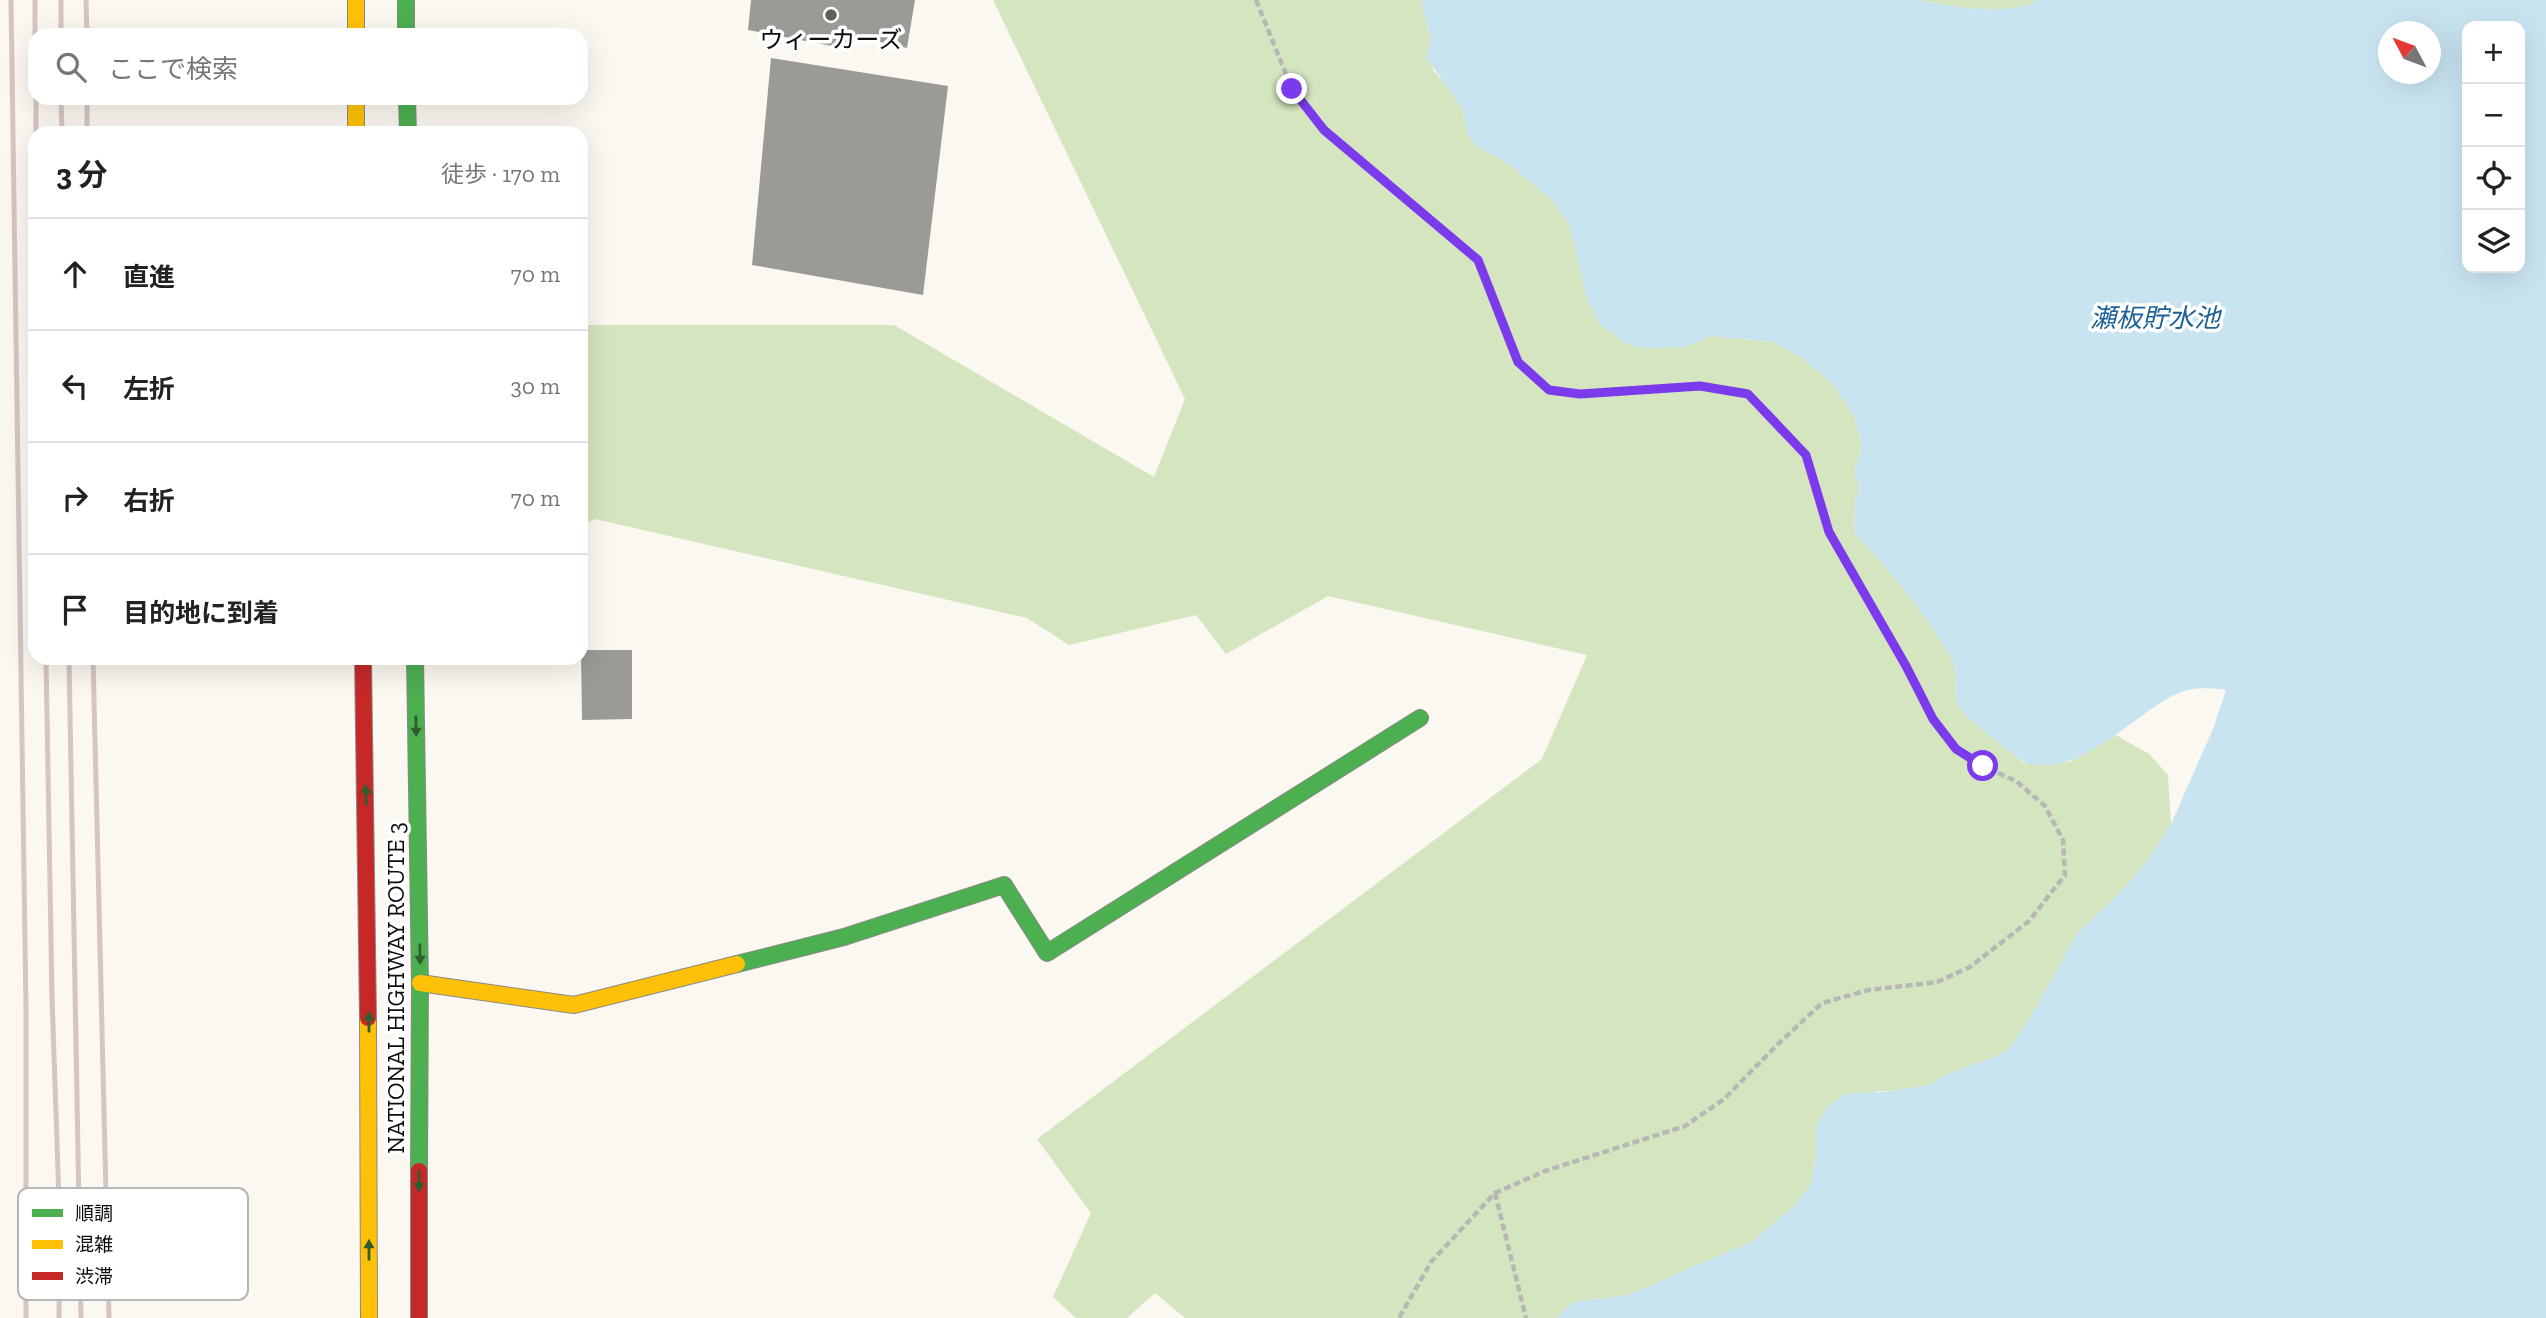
<!DOCTYPE html>
<html lang="ja">
<head>
<meta charset="utf-8">
<style>
  body { margin:0; font-family:"Zilla Slab","Noto Sans JP",serif; background:#f6f6f6; color:#222 }
  .controls { position:absolute; right:21px; top:21px; display:grid; overflow:hidden; border-radius:14px; box-shadow:0 7px 28px #0002 }
  .controls button { width:63px; height:63px; display:grid; place-items:center; padding:0; border:0; border-bottom:2px solid #e0e0e0; background:#fff; color:#222; font:35px sans-serif }
  .compass { position:absolute; left:2378px; top:21px; width:63px; height:63px; border-radius:50%; background:#fff; box-shadow:0 7px 28px #0002; rotate:311deg }
  .stop { position:absolute; width:21px; height:21px; margin:-16px; border:5px solid #7c3aed; border-radius:50%; background:#fff }
  .stop.end { background:#7c3aed; border-color:#fff; box-shadow:0 2px 7px #0008 }
  .list { margin:0; padding:0; list-style:none }
  h2 { display:flex; justify-content:space-between; align-items:center; height:91px; margin:0; padding:0 28px; font-size:30px }
  h2 small { font-size:23px; font-weight:400; color:#767676 }
  .list li { display:grid; grid-template-columns:46px 1fr auto; gap:21px; align-items:center; box-sizing:border-box; height:112px; padding:0 28px; border-top:2px solid #e0e0e0 }
  .list b { display:block; font-size:26px; white-space:nowrap }
  .list em { font-size:23px; font-style:normal; color:#767676 }
  .icon { flex:none; width:38px; height:38px; fill:none; stroke:currentColor; stroke-width:2; stroke-linecap:round; stroke-linejoin:round }
  .map { position:relative; flex:none; width:2546px; height:1318px; overflow:hidden }
  .search { position:absolute; background:#fff; box-shadow:0 7px 28px #0002; left:28px; top:28px; width:560px; height:77px; display:flex; align-items:center; gap:18px; box-sizing:border-box; padding:0 24px; border-radius:21px; color:#767676; font-size:26px }
  .panel { position:absolute; background:#fff; box-shadow:0 7px 28px #0002; left:28px; top:126px; width:560px; height:539px; border-radius:21px }
  .map>svg:first-child { display:block }
  .forest { fill:#d4e5c0 }
  .water { fill:#c9e4f1; fill-rule:evenodd }
  .building { fill:#9c9a96 }
  .lines { fill:none; stroke-linecap:round; stroke-linejoin:round }
  .fast-casing { stroke:#8a8985; stroke-width:18 }
  .slow-casing { stroke:#8a8985; stroke-width:18 }
  .jam-casing { stroke:#8a8985; stroke-width:18 }
  .path { stroke:#b7b7b5; stroke-width:4.5; stroke-dasharray:7 3.5; stroke-linecap:butt }
  .fast { stroke:#4caf50; stroke-width:16 }
  .slow { stroke:#ffc107; stroke-width:16 }
  .jam { stroke:#c62828; stroke-width:16 }
  .rail { stroke:#d5c6c5; stroke-width:5 }
  .oneway { fill:#2c5e2e }
  .route { stroke:#7c3aed; stroke-width:9 }
  .poi-dot { fill:#5f5f5c; stroke:#fff; stroke-width:2.5 }
  .labels { text-anchor:middle; stroke-width:7; stroke-linejoin:round; paint-order:stroke }
  .poi-label { font-size:24px; fill:#0c0c0c; stroke:#fff }
  .street-label { font-size:24px; fill:#0c0c0c; stroke:#fff }
  .water-label { font-size:26px; font-style:italic; fill:#1d6196; stroke:#fff }
  .key { fill:#fff; stroke:#b6b6b6; stroke-width:2 }
  .key-label { font-size:19px; fill:#0c0c0c }
</style>
</head>
<body>
<div class="map">
<svg width="2546" height="1318" viewBox="0 0 2546 1318">
  <rect width="100%" height="100%" fill="#faf8f0"/>
  <path class="forest" d="M993 0H1421L1431 41 1433 70 1451 90 1462 108 1468 135 1477 146 1511 166 1552 200 1569 224 1577 253 1684 347 1711 336 1774 342 1802 358 1833 384 1855 418 1862 448 1854 472 1860 488 1855 502 1854 532C1888 569 1927 614 1951 658 1961 676 1948 696 1964 714L2024 763 2069 762 2116 735 2149 754 2168 775 2171 824 2145 864 2115 898 2010 1048 1997 1056 1947 1074 1930 1085 1893 1091H1877L1816 1127V1159L1810 1186 1796 1204 1753 1241 1628 1295 1575 1302 1562 1311 1558 1318H1185L1155 1293 1127 1318H1076L1053 1297 1091 1213 1037 1139 1542 759 1587 655 1328 596 1226 654 1196 615 1069 645 1027 618 595 519 581 526V325H894L1154 477 1185 399Z
    M1920 0H2039C2010 17 1951 7 1920 0Z"/>
  <path class="water" d="M1421 0H1920C1951 7 2010 17 2039 0H2546V1318H1558L1562 1311 1575 1302 1628 1295 1753 1241 1796 1204 1810 1186 1816 1159V1127L1826 1108 1846 1094 1893 1091 1930 1085 1947 1074 1997 1056 2010 1048 2034 1011 2077 933 2115 898 2145 864 2171 824 2213 729 2226 690C2209 687 2190 687 2174 695 2134 715 2077 779 2027 763 2017 760 1976 724 1964 714 1948 696 1961 676 1951 658 1927 614 1888 569 1854 532L1855 502 1860 488 1854 472 1862 448 1855 418 1833 384 1802 358 1774 342 1711 336 1684 347 1645 348 1626 344 1599 323 1587 299 1569 224 1552 200 1511 166 1477 146 1468 135 1462 108 1426 57 1431 41ZM2467 26H2520V268H2467ZM2388 32H2430V74H2388Z"/>
  <path class="building" d="M751 0H915L907 48 853 36V50L748 30Z
    M771 58 948 86 923 295 752 265Z
    M581 650H632V719L582 720Z"/>
  <g class="lines">
    <defs>
      <path id="fast" d="M406 0V35
        M407 98 408 133
        M415 658 420 983 419 1171
        M737 964 844 937 1004 885 1047 953 1420 718"/>
      <path id="slow" d="M356 0V35
        M356 98V133
        M420 983 574 1005 737 964
        M368 1018 369 1318"/>
      <path id="jam" d="M363 658 368 1018
        M419 1318V1171"/>
    </defs>
    <use href="#fast" class="fast-casing"/>
    <use href="#slow" class="slow-casing"/>
    <use href="#jam" class="jam-casing"/>
    <path class="path" d="M1256 0 1292 89 1324 130 1478 260 1519 362 1549 390 1580 394 1700 386 1748 394 1806 455 1829 532 1933 719 1956 749 1983 766 2016 781 2045 806 2063 840 2065 875 2029 921 1970 967 1937 982 1869 990 1822 1003 1776 1046 1724 1099 1685 1126 1545 1171 1495 1193 1431 1262 1399 1318
      M1495 1193 1526 1318"/>
    <use href="#fast" class="fast"/>
    <use href="#slow" class="slow"/>
    <use href="#jam" class="jam"/>
    <path class="rail" d="M11 0 26 1009V1318
      M35 0V35
      M61 0V35
      M86 0 87 35
      M36 98V133
      M61 98 62 133
      M87 98V133
      M46 658 52 997 60 1230 59 1318
      M69 658 81 1318
      M93 658 109 1318"/>
  </g>
  <defs><path id="oneway-solid" d="M-6-.8H1V-3.2L6.5 0L1 3.2V.8H-6Z" transform="scale(1.75)"/></defs>
  <g class="oneway">
    <use href="#oneway-solid" transform="translate(416 726) rotate(89)"/>
    <use href="#oneway-solid" transform="translate(366 795) rotate(-91)"/>
    <use href="#oneway-solid" transform="translate(420 954) rotate(89)"/>
    <use href="#oneway-solid" transform="translate(369 1022) rotate(-90)"/>
    <use href="#oneway-solid" transform="translate(419 1181) rotate(90)"/>
    <use href="#oneway-solid" transform="translate(369 1250) rotate(-90)"/>
  </g>
  <g class="lines">
    <path class="route" d="M1292 89 1324 130 1478 260 1518 362 1549 390 1580 394 1700 386 1748 394 1806 455 1829 532 1906 666 1933 719 1956 749 1983 766"/>
  </g>
  <circle class="poi-dot" cx="831" cy="15" r="7"/>
  <g class="labels">
    <g class="poi-label">
      <text x="831" y="48">ウィーカーズ</text>
    </g>
    <g class="street-label">
      <text transform="translate(396 988) rotate(-90)" y="8">NATIONAL HIGHWAY ROUTE 3</text>
    </g>
    <g class="water-label">
      <text x="2155" y="327">瀬板貯水池</text>
    </g>
  </g>
  <rect x="18" y="1188" width="230" height="112" rx="10" class="key"/>
  <rect x="32" y="1209" width="31" height="8" fill="#4caf50"/>
  <rect x="32" y="1240" width="31" height="9" fill="#ffc107"/>
  <rect x="32" y="1272" width="31" height="8" fill="#c62828"/>
  <g class="key-label">
    <text x="75" y="1220">順調</text>
    <text x="75" y="1251">混雑</text>
    <text x="75" y="1283">渋滞</text>
  </g>
</svg>
<div class="controls">
<button>+</button>
<button>−</button>
<button><svg class="icon" aria-label="locate" viewBox="0 0 24 24"><circle cx="12" cy="12" r="6"/><path d="M12 2v4M12 18v4M2 12h4M18 12h4"/></svg></button>
<button><svg class="icon" aria-label="layers" viewBox="0 0 24 24"><path d="M12 4l9 5-9 5-9-5zM3 14l9 5 9-5"/></svg></button>
</div>
<svg class="compass" viewBox="-18 -18 36 36"><path d="M0-13l5 13h-10z" fill="#e53935"/><path d="M0 13l5-13h-10z" fill="#767676"/></svg>
<div class="stop" style="left:1983px;top:766px"></div>
<div class="stop end" style="left:1292px;top:89px"></div>
<div class="search"><svg class="icon" aria-label="search" viewBox="0 0 24 24"><circle cx="10" cy="10" r="6"/><path d="M15 15l6 6"/></svg>ここで検索</div>
<section class="panel">
<h2>3 分<small>徒歩 · 170 m</small></h2>
<ul class="list">
<li><svg class="icon" aria-label="ahead" viewBox="0 0 24 24"><path d="M12 20V5M6 11l6-6 6 6"/></svg><div><b>直進</b></div><em>70 m</em></li>
<li><svg class="icon" aria-label="left" viewBox="0 0 24 24"><path d="M17 20v-9H6M10 6l-5 5 5 5"/></svg><div><b>左折</b></div><em>30 m</em></li>
<li><svg class="icon" aria-label="right" viewBox="0 0 24 24"><path d="M7 20v-9h11M14 6l5 5-5 5"/></svg><div><b>右折</b></div><em>70 m</em></li>
<li><svg class="icon" aria-label="arrive" viewBox="0 0 24 24"><path d="M6 21V4h12l-3 4 3 4H6"/></svg><div><b>目的地に到着</b></div></li>
</ul>
</section>
</div>
</body>
</html>
